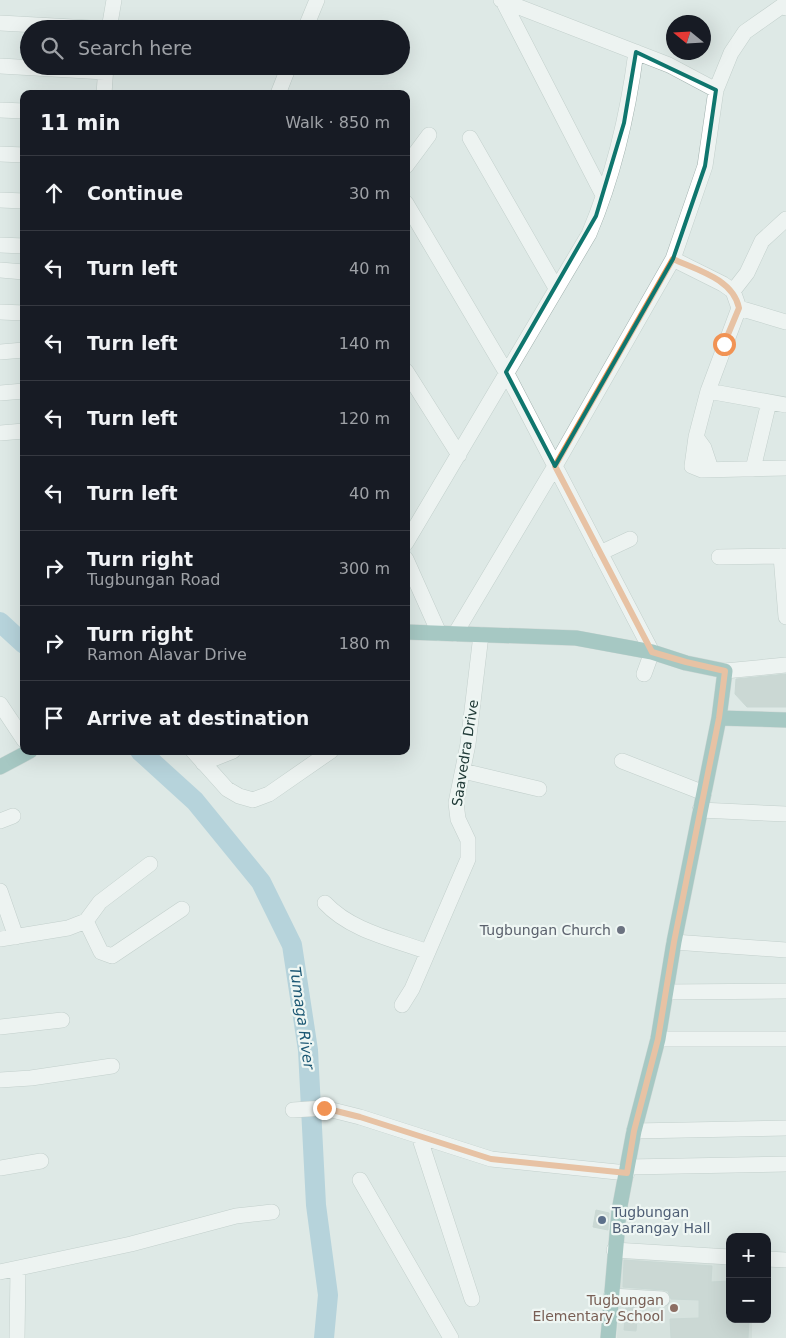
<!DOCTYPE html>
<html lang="en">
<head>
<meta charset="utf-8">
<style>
  body { margin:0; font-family:"DejaVu Sans",sans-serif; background:#242831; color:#f1f3f6 }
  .controls { position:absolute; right:15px; bottom:15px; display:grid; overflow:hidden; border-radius:10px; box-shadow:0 5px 20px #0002 }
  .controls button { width:45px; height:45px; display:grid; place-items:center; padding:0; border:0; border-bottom:1px solid #363941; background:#171b24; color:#f1f3f6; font:25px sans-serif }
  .compass { position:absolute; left:666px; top:15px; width:45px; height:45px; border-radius:50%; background:#171b24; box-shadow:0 5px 20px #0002; rotate:288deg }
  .stop { position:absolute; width:15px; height:15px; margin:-11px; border:4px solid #f19354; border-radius:50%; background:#fff }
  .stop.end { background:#f19354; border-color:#fff; box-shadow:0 1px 5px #0008 }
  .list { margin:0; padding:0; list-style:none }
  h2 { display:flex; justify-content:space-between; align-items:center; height:65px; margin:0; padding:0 20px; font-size:21px }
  h2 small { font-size:16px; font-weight:400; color:#9ea1a6 }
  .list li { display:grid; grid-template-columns:32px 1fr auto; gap:15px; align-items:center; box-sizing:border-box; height:75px; padding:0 20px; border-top:1px solid #363941 }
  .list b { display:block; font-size:19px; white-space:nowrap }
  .list p { margin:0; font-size:16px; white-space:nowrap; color:#9ea1a6 }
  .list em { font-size:16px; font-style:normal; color:#9ea1a6 }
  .icon { flex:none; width:28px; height:28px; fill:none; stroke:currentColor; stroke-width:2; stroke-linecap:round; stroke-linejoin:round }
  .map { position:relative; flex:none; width:786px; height:1338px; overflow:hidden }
  .search { position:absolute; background:#171b24; box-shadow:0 5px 20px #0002; left:20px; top:20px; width:390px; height:55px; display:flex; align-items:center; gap:12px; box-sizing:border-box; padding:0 18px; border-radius:28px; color:#9ea1a6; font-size:19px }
  .panel { position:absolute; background:#171b24; box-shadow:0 5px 20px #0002; left:20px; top:90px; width:390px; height:665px; border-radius:10px }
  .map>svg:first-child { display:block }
  .built { fill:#ccd9d5 }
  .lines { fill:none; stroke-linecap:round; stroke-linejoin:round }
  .river { stroke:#85b8cf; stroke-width:20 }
  .building { fill:#b3c4bf; stroke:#b0c3be }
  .minor-casing { stroke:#a1b1ae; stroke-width:16 }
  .major-casing { stroke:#bcc4c3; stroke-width:16 }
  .minor { stroke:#fff; stroke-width:15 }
  .major { stroke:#629f99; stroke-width:15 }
  .route { stroke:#f19354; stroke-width:6 }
  .marked { fill:none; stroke:#0f766e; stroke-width:4; stroke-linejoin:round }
  .worship-dot { fill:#6b7280; stroke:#eef6f3; stroke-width:2 }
  .service-dot { fill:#5c6f8a; stroke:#eef6f3; stroke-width:2 }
  .education-dot { fill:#8d6e63; stroke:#eef6f3; stroke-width:2 }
  .labels { text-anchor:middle; stroke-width:4.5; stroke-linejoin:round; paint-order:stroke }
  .street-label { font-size:14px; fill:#1f3936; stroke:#eef6f3 }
  .worship-label { font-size:14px; fill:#5b616d; stroke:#eef6f3; text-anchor:end }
  .service-label { font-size:14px; fill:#4e5e75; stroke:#eef6f3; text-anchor:start }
  .education-label { font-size:14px; fill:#785e54; stroke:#eef6f3; text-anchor:end }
  .water-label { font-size:15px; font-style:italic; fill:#1b5773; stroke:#eef6f3 }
</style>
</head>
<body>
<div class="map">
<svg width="786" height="1338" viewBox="0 0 786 1338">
  <rect width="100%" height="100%" fill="#dee9e6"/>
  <path class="built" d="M620 1256 730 1262V1319H752V1338H617Z"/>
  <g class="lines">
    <path class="river" d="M0 622 24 644
      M140 751 195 801 261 882 292 945 308 1050 316 1205 328 1295 324 1338"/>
  </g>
  <path class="building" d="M786 674V707H747L735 694 736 679Z
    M596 1210 609 1213 608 1230 593 1227Z
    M624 1260 712 1266 711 1282 730 1281V1319H749L748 1338H671L670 1319 699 1318V1300L671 1299 668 1291 663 1290 623 1287Z
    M626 1306 638 1307 636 1331 624 1330Z"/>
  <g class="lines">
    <defs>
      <path id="minor" d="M501 0 669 65 716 90
        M503 1 603 195
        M0 23 109 29
        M109 29 114 0
        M305 29 317 0
        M0 66 105 72
        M104 94 106 66
        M278 94 289 66
        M0 110 24 111
        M470 138 556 288
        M0 154 24 155
        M406 166 429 135
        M0 200 24 201
        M406 203 506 372 652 652 644 674
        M0 245 24 246
        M673 259 723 284 733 291 739 308 708 391 696 437 692 466 702 470 786 468
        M0 270 24 272
        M733 291 747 273 762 241 786 219
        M739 308 786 322
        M0 312 24 313
        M0 352 24 350
        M406 371 459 455
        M708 391 786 405
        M0 393 24 391
        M0 433 24 431
        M696 437 704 448 711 469
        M753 469 769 402
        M406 543 589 234C613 177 628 114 636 52
        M600 553 630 539
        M781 556 786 617
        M719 557 786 556
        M406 559 439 633
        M455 634 555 466 673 259 705 166 716 90 731 53 745 32 782 6 786 8
        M725 671 786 665
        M0 704 24 740
        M193 751 227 789 239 796 253 800 269 794 331 751
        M622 761 704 793
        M203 763 233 751
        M463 771 539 789
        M700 810 786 814
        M0 821 13 816
        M0 891 16 937
        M325 903C351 931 393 939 428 952
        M86 921 100 902 150 864
        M0 939 68 928 86 921 101 952 112 956 182 909
        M674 942 786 950
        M666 992 786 991
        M402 1005 412 989 468 859V840L458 819 456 803 468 744 481 635
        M0 1027 62 1020
        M658 1039H786
        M0 1080 31 1078 112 1066
        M293 1110 324 1108 360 1117 491 1159 627 1173
        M634 1131 786 1128
        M419 1136 472 1299
        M628 1167 786 1164
        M0 1168 41 1161
        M360 1180 451 1338
        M614 1250 730 1257
        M767 1259 786 1260
        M0 1272 131 1244 236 1216 272 1212
        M611 1296 662 1299
        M17 1338 18 1269"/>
      <path id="major" d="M406 632 576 638 652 652 686 663 725 671 719 718 674 942 658 1039 634 1131 619 1211 608 1338
        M719 718 786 720
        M0 767 30 751"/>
    </defs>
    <use href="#minor" class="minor-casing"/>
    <use href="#major" class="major-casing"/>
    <use href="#minor" class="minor"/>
    <use href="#major" class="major"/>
  </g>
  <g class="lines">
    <path class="route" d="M324 1108 360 1117 491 1159 627 1173 634 1131 658 1039 674 942 719 718 725 671 686 662 652 652 555 466 673 259C697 270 733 279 739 308L724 344"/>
  </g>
  <path d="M0 0H786V1338H0ZM636 52 716 90 705 166 673 259 555 466 506 372 596 216 624 123Z" fill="#dee9e6" fill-opacity=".55" fill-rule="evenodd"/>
  <path class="marked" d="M636 52 716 90 705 166 673 259 555 466 506 372 596 216 624 123Z"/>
  <circle class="worship-dot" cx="621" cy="930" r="5"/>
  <circle class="service-dot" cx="602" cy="1220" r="5"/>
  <circle class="education-dot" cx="674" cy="1308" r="5"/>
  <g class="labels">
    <g class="street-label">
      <text transform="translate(465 753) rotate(-81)" y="5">Saavedra Drive</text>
    </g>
    <g class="worship-label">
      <text x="611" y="935">Tugbungan Church</text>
    </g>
    <g class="service-label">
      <text x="612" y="1217">Tugbungan<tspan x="612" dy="16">Barangay Hall</tspan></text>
    </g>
    <g class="education-label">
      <text x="664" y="1305">Tugbungan<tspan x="664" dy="16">Elementary School</tspan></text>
    </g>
    <g class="water-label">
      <text transform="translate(302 1018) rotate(82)" y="5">Tumaga River</text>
    </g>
  </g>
</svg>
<div class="controls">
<button>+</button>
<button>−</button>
</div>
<svg class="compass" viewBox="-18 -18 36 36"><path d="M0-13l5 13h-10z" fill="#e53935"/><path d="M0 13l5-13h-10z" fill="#9ea1a6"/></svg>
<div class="stop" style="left:724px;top:344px"></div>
<div class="stop end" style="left:324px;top:1108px"></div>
<div class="search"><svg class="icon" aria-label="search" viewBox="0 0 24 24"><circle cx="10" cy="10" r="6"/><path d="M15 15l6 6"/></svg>Search here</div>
<section class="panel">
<h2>11 min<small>Walk · 850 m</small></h2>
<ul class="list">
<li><svg class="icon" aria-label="ahead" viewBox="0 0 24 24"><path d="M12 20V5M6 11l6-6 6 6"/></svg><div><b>Continue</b></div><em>30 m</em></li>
<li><svg class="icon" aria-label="left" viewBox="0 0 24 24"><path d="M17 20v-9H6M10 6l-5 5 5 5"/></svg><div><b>Turn left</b></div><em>40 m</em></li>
<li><svg class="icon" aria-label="left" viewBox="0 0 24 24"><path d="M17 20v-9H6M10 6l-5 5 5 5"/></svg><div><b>Turn left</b></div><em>140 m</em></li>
<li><svg class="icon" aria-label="left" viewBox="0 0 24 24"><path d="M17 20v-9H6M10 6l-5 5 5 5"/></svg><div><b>Turn left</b></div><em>120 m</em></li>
<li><svg class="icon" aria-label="left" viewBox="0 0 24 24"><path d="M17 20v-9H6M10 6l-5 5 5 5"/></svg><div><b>Turn left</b></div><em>40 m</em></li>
<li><svg class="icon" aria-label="right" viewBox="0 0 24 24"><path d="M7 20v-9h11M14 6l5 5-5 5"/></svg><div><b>Turn right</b><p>Tugbungan Road</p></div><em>300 m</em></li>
<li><svg class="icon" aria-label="right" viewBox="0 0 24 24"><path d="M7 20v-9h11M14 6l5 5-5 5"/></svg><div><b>Turn right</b><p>Ramon Alavar Drive</p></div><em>180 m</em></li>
<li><svg class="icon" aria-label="arrive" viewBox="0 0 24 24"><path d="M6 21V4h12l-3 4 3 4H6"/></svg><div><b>Arrive at destination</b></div></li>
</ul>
</section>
</div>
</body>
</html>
